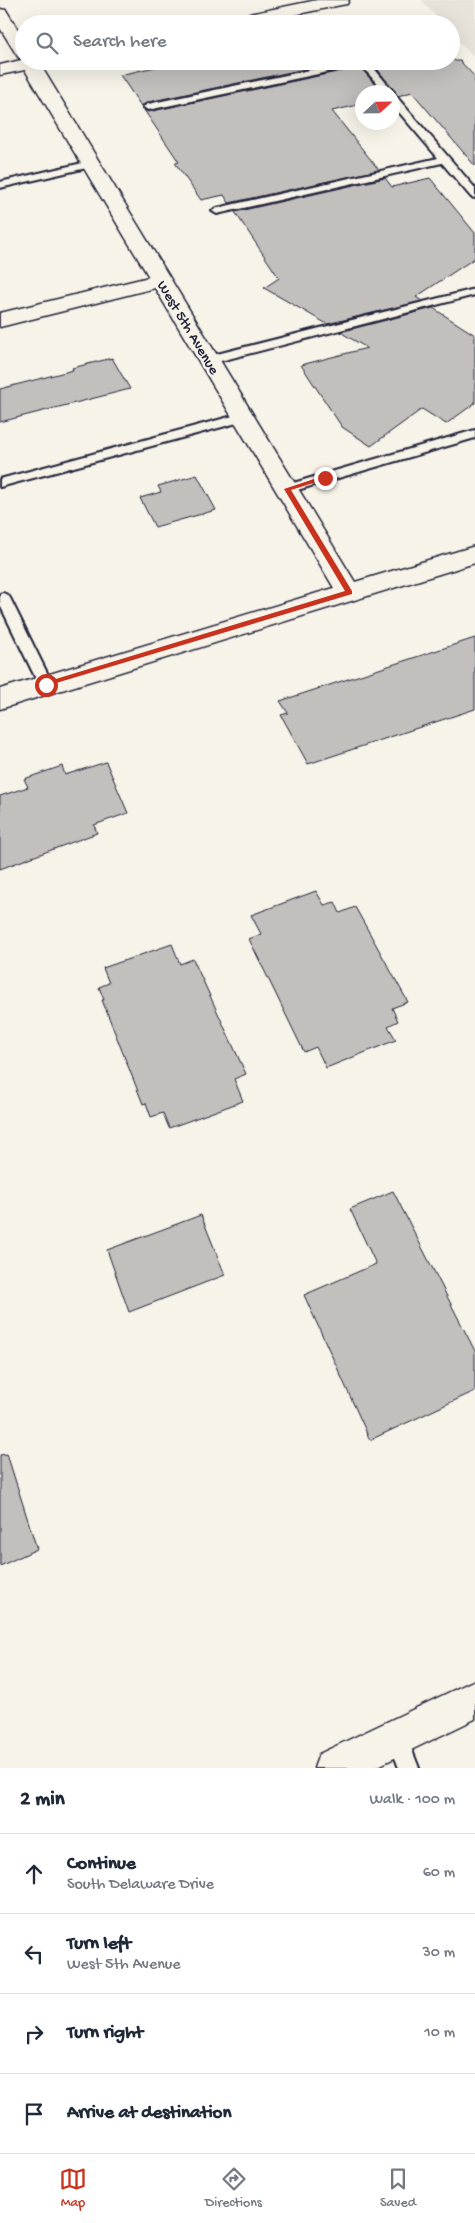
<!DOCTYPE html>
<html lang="en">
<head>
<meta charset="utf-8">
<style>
  body { margin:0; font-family:"Gochi Hand",sans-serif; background:#f2f2f3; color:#1f2937 }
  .compass { position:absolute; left:355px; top:85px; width:45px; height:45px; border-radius:50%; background:#fff; box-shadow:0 5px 20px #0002; rotate:68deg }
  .stop { position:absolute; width:15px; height:15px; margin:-11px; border:4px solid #c8321e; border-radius:50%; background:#fff }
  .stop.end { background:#c8321e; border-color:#fff; box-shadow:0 1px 5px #0008 }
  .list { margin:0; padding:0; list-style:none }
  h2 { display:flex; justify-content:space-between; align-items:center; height:65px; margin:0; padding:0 20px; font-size:21px }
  h2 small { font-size:16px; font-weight:400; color:#747a83 }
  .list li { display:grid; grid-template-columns:32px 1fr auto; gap:15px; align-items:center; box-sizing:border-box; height:80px; padding:0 20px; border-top:1px solid #e0e1e3 }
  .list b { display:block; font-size:19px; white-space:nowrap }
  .list p { margin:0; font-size:16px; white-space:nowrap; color:#747a83 }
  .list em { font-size:16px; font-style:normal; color:#747a83 }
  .icon { flex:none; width:28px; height:28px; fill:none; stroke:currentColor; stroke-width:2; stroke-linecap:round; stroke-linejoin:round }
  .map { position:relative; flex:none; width:475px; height:1768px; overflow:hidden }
  .search { position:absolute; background:#fff; box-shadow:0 5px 20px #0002; left:15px; right:15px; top:15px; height:55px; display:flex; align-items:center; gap:12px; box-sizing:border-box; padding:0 18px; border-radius:28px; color:#747a83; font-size:19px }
  .sheet { height:385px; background:#fff }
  nav { display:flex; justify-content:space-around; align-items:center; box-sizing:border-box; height:70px; border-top:1px solid #e0e1e3; background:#fff; font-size:14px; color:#747a83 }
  nav a { display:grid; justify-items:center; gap:2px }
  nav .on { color:#c8321e }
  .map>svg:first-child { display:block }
  .built { fill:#e7e3db }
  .building { fill:#c2bfbd; stroke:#22223b }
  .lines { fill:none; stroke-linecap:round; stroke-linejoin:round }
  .lane-casing { stroke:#22223b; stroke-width:4 }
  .street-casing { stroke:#22223b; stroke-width:3 }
  .lane { fill:#f7f3e8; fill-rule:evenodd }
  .street { fill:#f7f3e8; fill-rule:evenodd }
  .route { fill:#c8321e }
  .labels { text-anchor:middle; stroke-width:5; stroke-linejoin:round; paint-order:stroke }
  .far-street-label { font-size:15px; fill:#22223b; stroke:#f7f3e8 }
</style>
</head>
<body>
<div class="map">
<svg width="475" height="1768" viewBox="0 0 475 1768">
  <rect width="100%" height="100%" fill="#f7f3e8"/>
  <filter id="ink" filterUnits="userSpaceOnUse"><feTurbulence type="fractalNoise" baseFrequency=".02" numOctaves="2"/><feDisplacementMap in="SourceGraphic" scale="10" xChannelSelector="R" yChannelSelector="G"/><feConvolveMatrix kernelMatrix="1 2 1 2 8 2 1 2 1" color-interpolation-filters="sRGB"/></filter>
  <g filter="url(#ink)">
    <path class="built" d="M421 0H475V59L451 33V24H443Z"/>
    <path class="building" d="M451 57 455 61H460L475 77V166L412 92 398 96 371 61H451Z
      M181 61H343L148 102 141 106 120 75Z
      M360 67 382 92H362V104L332 111 379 170 229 203 224 195 201 200 175 163 179 162 144 110 148 112Z
      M385 178 392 187 430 178 475 233V258L416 297 422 301 327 324 264 288 279 278 235 212Z
      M433 308 475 335V403L446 424 422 409 371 446 342 427 301 365 367 348 340 332Z
      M112 358 130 389 0 422V389L73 370 72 368Z
      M197 475 216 510 155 527 140 498 161 492 158 486Z
      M475 638V709L308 764 281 715 288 713 280 701Z
      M106 762 128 813 94 825 97 833 0 869V796L28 787 24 779 62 766 65 775Z
      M316 891 324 905 335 902 340 913 355 907 408 1002 392 1008 398 1021 388 1026 396 1040 326 1068 316 1047 304 1052 249 939 261 934 251 915Z
      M172 944 180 964 193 959 246 1074 234 1079 243 1101 169 1128 163 1113 151 1117 146 1103 143 1104 102 1000H104L99 987 109 983 103 968Z
      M393 1191 475 1351V1391L370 1440 304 1295 376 1264 350 1209Z
      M201 1215 225 1275 129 1312 107 1250Z
      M7 1454 37 1549 0 1566V1455Z"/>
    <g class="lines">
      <defs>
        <path id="lane" d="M353 61H368L392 90 394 92 392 94 384 92 361 65 148 110 143 107 148 104Z
          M392 94 395 95 475 188V198L471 197 442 163 217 214 212 211 217 208 438 158 392 104Z
          M91 161 95 162V166L0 188V182Z
          M475 289V295L209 364 203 360 209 356Z
          M244 413 248 414 250 417 248 420 0 487V479Z
          M475 430V438L287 493 281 489 283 486Z
          M3 593 8 595 10 598 53 685 51 689H41L39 685 0 605V594Z
          M397 1727 404 1730 419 1768H399L387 1737 390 1730Z"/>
        <path id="street" d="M317 0H349L347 4 341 5 251 24H217L219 20 225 19Z
          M0 9 6 10 24 39V61H50L47 65 41 66 355 582 475 546V563L0 709V689L334 588 155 288 0 327V313L149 277 25 70 0 75V65L21 60 22 58 18 57 0 28Z
          M475 1680V1719L374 1768H314L319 1754Z"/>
      </defs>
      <use href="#lane" class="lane-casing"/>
      <use href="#street" class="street-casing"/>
      <use href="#lane" class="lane"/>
      <use href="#street" class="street"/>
    </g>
  </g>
  <path class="route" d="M323 476 329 478 291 490 352 591V594L43 687 42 685 46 682 345 591 284 489Z"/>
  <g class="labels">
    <g class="far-street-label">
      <text transform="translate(189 327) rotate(59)" y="5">West 5th Avenue</text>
    </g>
  </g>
</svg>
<svg class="compass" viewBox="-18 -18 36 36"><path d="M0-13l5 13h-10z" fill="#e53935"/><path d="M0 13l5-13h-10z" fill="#747a83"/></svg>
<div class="stop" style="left:46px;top:685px"></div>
<div class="stop end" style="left:325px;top:478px"></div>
<div class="search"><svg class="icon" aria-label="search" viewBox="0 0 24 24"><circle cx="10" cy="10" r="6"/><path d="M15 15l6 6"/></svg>Search here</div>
</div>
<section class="sheet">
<h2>2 min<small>Walk · 100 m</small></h2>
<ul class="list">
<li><svg class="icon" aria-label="ahead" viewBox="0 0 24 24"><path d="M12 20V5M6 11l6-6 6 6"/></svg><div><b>Continue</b><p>South Delaware Drive</p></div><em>60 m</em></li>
<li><svg class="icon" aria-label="left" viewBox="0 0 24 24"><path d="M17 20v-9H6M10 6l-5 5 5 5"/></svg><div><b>Turn left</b><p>West 5th Avenue</p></div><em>30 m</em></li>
<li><svg class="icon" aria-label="right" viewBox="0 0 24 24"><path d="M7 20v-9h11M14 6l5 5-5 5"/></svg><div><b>Turn right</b></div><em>10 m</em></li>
<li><svg class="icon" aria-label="arrive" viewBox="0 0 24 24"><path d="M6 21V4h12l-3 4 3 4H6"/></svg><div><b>Arrive at destination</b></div></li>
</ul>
</section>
<nav>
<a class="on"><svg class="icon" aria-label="map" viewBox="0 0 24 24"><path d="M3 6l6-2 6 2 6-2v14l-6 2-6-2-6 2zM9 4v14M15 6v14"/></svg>Map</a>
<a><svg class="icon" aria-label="directions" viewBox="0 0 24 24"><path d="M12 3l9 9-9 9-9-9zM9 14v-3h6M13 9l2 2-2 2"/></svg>Directions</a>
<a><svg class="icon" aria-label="saved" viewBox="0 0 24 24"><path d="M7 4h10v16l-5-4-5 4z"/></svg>Saved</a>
</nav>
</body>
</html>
